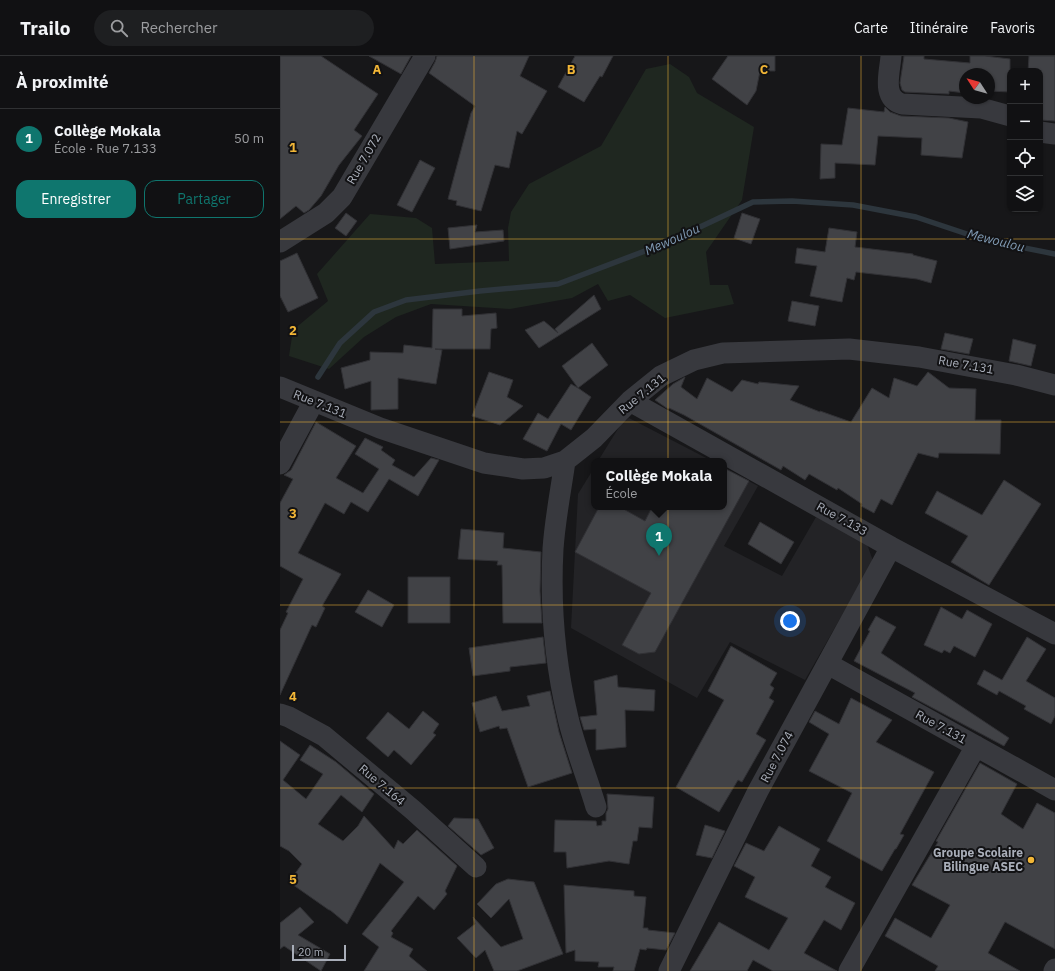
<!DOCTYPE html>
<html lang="fr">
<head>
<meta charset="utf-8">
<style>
  body { margin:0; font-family:"IBM Plex Sans",sans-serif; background:#1e1f21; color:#f1f3f6 }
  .controls { position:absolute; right:12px; top:12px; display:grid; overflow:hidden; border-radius:8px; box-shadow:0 1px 3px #0004 }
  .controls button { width:36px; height:36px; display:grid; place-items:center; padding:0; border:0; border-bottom:1px solid #303133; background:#111113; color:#f1f3f6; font:20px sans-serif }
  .compass { position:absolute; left:679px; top:12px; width:36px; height:36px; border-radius:50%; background:#111113; box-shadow:0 1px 3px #0004; rotate:306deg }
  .scale { position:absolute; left:12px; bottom:10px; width:54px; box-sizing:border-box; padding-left:4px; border:2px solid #a9aeb9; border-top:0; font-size:11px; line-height:14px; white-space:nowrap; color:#a9aeb9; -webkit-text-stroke:3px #121214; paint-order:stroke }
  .you { position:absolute; left:510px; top:565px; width:14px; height:14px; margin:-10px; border:3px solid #fff; border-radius:50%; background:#1a73e8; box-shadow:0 0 0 6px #1a73e833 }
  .badge { display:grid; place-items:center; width:26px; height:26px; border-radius:50%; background:#0f766e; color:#fff; font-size:13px; font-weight:700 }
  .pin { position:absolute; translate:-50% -33px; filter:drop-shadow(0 1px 2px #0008) }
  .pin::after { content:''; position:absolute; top:21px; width:14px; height:12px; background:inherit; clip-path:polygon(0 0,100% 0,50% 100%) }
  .popup { position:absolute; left:311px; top:402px; width:136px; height:52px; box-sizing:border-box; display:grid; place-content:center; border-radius:8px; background:#111113; filter:drop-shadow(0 1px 3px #0005); font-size:13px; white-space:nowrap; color:#9c9da0 }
  .popup b { font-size:15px; color:#f1f3f6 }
  .popup::after { content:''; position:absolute; left:50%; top:100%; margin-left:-8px; border:8px solid transparent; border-top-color:#111113 }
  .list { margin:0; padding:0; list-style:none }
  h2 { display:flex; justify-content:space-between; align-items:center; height:52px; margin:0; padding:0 16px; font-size:17px }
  h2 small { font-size:13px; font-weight:400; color:#9c9da0 }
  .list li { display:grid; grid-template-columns:26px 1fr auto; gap:12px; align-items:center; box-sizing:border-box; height:60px; padding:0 16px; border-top:1px solid #303133 }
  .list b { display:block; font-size:15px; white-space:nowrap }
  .list p { margin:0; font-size:13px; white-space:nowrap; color:#9c9da0 }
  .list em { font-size:13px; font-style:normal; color:#9c9da0 }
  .actions { display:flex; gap:8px; padding:12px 16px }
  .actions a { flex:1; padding:9px 0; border:1px solid #0f766e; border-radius:12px; text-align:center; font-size:14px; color:#0f766e }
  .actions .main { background:#0f766e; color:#fff }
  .icon { flex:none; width:22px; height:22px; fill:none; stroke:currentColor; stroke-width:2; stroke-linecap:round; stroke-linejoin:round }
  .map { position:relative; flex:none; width:775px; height:915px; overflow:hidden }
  header { display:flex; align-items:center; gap:24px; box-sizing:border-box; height:56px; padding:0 20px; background:#111113; border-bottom:1px solid #303133 }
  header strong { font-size:19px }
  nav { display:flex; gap:22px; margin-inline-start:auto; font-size:14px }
  .search { width:280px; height:36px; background:#1e1f21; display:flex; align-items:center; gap:10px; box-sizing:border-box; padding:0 14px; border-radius:22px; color:#9c9da0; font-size:15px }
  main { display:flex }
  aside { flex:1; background:#111113 }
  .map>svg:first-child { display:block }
  .built { fill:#232326 }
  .green { fill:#1f2720 }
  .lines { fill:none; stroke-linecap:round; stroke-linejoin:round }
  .stream { stroke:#2d363d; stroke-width:5.5 }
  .building { fill:#414246; stroke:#313135 }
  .minor { stroke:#38393e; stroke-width:21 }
  .grid { fill:none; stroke:#f2b636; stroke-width:1; stroke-opacity:0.55 }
  .poi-dot { fill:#f2b636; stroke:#121214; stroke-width:1.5 }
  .labels { text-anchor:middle; stroke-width:4; stroke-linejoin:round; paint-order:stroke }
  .street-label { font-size:12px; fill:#a9aeb9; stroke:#121214 }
  .poi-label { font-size:12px; font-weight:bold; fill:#a9aeb9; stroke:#121214; text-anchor:end }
  .water-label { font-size:13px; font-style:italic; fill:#819bb4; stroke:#121214 }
  .grid-label { font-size:13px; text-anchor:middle; font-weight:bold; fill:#f2b636; stroke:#121214; stroke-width:4; stroke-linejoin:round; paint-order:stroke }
</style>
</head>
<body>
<header>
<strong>Trailo</strong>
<div class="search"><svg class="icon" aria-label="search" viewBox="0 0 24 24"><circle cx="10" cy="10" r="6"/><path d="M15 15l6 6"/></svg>Rechercher</div>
<nav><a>Carte</a><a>Itinéraire</a><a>Favoris</a></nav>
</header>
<main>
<aside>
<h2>À proximité<small></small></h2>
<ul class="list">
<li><span class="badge">1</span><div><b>Collège Mokala</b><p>École · Rue 7.133</p></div><em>50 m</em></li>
</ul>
<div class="actions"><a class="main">Enregistrer</a><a>Partager</a></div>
</aside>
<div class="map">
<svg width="775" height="915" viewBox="0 0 775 915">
  <rect width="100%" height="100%" fill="#171719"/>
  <path class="built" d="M349 362 405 391 432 405H318L341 368Z
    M314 412V451H444V412L478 430 444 490 502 520 536 461 586 485 593 505 525 624 450 586 417 642 291 572 298 438Z"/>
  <path class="green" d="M390 8 409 21 417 37 474 71 462 144 426 196 430 229H448L454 248 385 262 350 239 328 245 318 228 292 242 230 253 151 248 116 261 84 281 49 313 9 300 13 274 48 245 37 218 90 158 136 162 152 172 155 208 229 205 228 172 231 156 249 128 321 90 366 13Z"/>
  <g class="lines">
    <path class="stream" d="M38 321 60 287 94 256 126 244 200 235 278 228 386 187 473 146 512 145 573 149 636 161 705 184 775 198"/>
  </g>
  <path class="building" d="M0 0H41L98 38 74 74 82 80 59 109 41 140 29 154 24 157 16 150 0 163Z
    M89 0H131L121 18Z
    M157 0H249L240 20 267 35 242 78 237 75 229 112 215 109 201 155 176 149 177 145 168 143 191 57 195 50 149 17 155 6Z
    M295 0H333L322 21 320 20 304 46 278 31Z
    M448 0H495V15H480L476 35 467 49 432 23Z
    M624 0H644V3L690 7V0H705L730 3V36L709 35V18H685V37L669 35V38L625 36 622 34 620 27Z
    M749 0H775V65L760 64V15H748Z
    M605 51 610 56 621 60 669 62 688 66 682 102 641 99 642 82 598 80 595 109 555 107V122L540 123 541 88 562 89 568 52 604 56Z
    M140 104 155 112 132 156 117 149Z
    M66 157 77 165 66 180 55 172Z
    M462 157 480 163 471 188 454 182Z
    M197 169 195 176 223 174 224 185 170 193 168 172Z
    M549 172 577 176 575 191 633 198V199L657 205 651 227 637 223 576 216 574 224 567 222 562 246 530 240 537 210 515 207 517 192 545 196Z
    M17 197 38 242 8 256 0 240V205Z
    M314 239 321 253 259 292 245 274 264 265 278 277 275 273Z
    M512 245 539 250 535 270 508 265Z
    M153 253H182V260L216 257 217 272 211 273 210 293H155L162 294 156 328 118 322V353L91 354V325L65 333 61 312 90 304V296L123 297 124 289 152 292Z
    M665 277 693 283 689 298 661 293Z
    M733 283 756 289 751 310 729 305Z
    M312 287 328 309 298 332 311 341 291 374 281 368 267 395 243 383 258 357 268 363 291 328 298 332 282 310Z
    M209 316 233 324 227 341 243 350 220 369 192 360Z
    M648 316 669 332 696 333 695 364H721L720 398 659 397 658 402 638 397 612 449 601 443 594 457 581 450 582 448 558 432 557 434 529 418 525 424 503 410 501 414 404 359 389 352 388 353 375 344 393 328 405 321 401 331 417 343 427 322 452 336 462 324 478 328 479 326 519 330 510 344 540 356V355L571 366 592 332 609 342 614 322 637 330Z
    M36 366 76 390 56 422 83 437 99 413 75 398 85 382 103 391 101 394 115 404 112 409 134 421 151 402 159 404 138 440 109 423 88 456 71 446 64 458 45 447 18 497 61 518 42 550 45 552 36 571 32 569 0 639V574L8 557 6 556 23 523 0 510V447L13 423 4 419 11 414Z
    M444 412 469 425 375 596 359 598 342 589 371 537 295 496 319 451H340L365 465 372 451H444Z
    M724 424 761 448 709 529 671 506 688 480 645 457 657 435 702 459Z
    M480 466 514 486 501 508 468 488Z
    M181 473 224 477 223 492 261 496 260 535 262 567H223L222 509H217L218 505 178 503Z
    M128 521H170V567H128Z
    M88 534 114 549 102 571 75 556Z
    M661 551 682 563 687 554 712 568 695 601 674 590 670 597 664 594 662 597 644 589Z
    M596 560 616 571 601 597 729 682 724 690 632 641 635 637 574 605 590 575 588 574Z
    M263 581 266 607 230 611V615L193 620 189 592Z
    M747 581 766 593 746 625 775 642V660L771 668 744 653 746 650 719 635 717 639 697 628 704 614 722 624Z
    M451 590 497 617 490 629 494 632 489 642 494 645 476 678 486 684 462 726 458 724 439 756 396 731 444 644 428 635Z
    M337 619 338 631 375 634 374 655 345 654 346 691 316 694V673L304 674 300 661 317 659 314 625Z
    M270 635 279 676 292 717 248 731 227 672 220 673 219 670 200 676 192 647 216 640 222 655 250 650 247 640Z
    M571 642 612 664 596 686 654 716 620 778 624 779 616 793H615L602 815 547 785 572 737 529 715 549 678 529 666 535 655 559 668Z
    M143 655 159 668 153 677 156 679 131 709 114 694 108 701 86 682 108 656 129 673Z
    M0 685 20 699 3 724 26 743 43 718 20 704 30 689 56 706 94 738 82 756 61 739 38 768 63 785 78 770 84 760 114 793 118 784 123 788 137 774 177 810 165 835 167 838 154 854 138 840 111 875 113 877 111 881 133 893 129 900 147 915H84L99 891 82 878 124 826 100 807 67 868 50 854H49L9 826 22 808 9 795 0 790Z
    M700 707 737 728 721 758 743 773 757 747 775 757V893L725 866 708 897 740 915H655L658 910 605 880 615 862 651 882 670 849 632 829 658 786 656 785Z
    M327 738 374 741 372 772 359 771 357 785H353L349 808 329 805 287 812 286 796H274L275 764 316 765 317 770 322 769V765H326V757L328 753Z
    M174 762 198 763 214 792 201 799 168 770Z
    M425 769 445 775 432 802 416 799Z
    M499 770 540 793 531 810 551 821 545 831 575 847 561 874 544 864 524 897 557 915H493L473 904 467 915H410L439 866 489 894 508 862 465 841 475 821 454 810 466 787 484 795Z
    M228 823 254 826 283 898 237 915H214L205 894 196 902 177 882 195 868 193 861 221 891 243 883 229 843 211 862 197 848 216 828Z
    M284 829 354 835V840L366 841 363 872H368V874L395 877 386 894 367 892 366 894 360 893 354 915H333L334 911H318L319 906 295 905V894L286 897Z
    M20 851 34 866 18 879 50 898 41 915 4 890 0 893V867Z"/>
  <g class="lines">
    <path class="minor" d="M611 0C610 16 601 42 622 48L701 52 730 60
      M760 76 775 78
      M0 186 46 157 62 141 145 0
      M0 331 100 372 204 407 243 413 264 412 285 405 314 382 350 345 381 320 414 304 443 297 569 293 639 301 736 319 775 329
      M350 345 611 491 775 578
      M285 405C281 434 275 463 273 493 270 549 275 607 288 662 295 692 307 721 316 751
      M0 408 34 345
      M548 608 775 734
      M0 658 9 661 44 680 133 754 196 811
      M389 915 478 735 611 491
      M569 915 696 690
      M774 915 775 913"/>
  </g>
  <path class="grid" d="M194 0V915M388 0V915M581 0V915M0 183H775M0 366H775M0 549H775M0 732H775"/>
  <circle class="poi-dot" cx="751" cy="804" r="4"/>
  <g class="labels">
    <g class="street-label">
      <text transform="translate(84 103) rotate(-60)" y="4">Rue 7.072</text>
      <text transform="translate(686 309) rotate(10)" y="4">Rue 7.131</text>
      <text transform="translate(362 338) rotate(-39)" y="4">Rue 7.131</text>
      <text transform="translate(40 348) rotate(22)" y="4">Rue 7.131</text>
      <text transform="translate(562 463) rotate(29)" y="4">Rue 7.133</text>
      <text transform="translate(661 671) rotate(29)" y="4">Rue 7.131</text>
      <text transform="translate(497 701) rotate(-62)" y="4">Rue 7.074</text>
      <text transform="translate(102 729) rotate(40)" y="4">Rue 7.164</text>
    </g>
    <g class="poi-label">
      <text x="743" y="801">Groupe Scolaire<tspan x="743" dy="14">Bilingue ASEC</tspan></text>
    </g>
    <g class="water-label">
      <text transform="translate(392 183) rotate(-24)" y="5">Mewoulou</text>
      <text transform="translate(716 184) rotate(14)" y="5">Mewoulou</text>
    </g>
  </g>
  <g class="grid-label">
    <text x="97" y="18">A</text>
    <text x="291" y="18">B</text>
    <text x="484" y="18">C</text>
    <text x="13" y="96">1</text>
    <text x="13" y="279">2</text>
    <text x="13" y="462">3</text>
    <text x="13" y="645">4</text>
    <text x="13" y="828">5</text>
  </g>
</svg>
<div class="controls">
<button>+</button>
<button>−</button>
<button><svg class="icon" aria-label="locate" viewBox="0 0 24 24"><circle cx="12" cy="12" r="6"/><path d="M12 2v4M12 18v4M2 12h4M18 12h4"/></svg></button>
<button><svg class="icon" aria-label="layers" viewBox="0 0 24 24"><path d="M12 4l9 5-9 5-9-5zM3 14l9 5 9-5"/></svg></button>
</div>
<svg class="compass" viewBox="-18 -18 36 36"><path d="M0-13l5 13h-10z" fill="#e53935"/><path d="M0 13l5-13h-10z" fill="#9c9da0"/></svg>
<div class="scale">20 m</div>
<div class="you"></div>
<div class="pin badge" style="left:379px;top:500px">1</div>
<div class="popup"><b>Collège Mokala</b>École</div>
</div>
</main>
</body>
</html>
